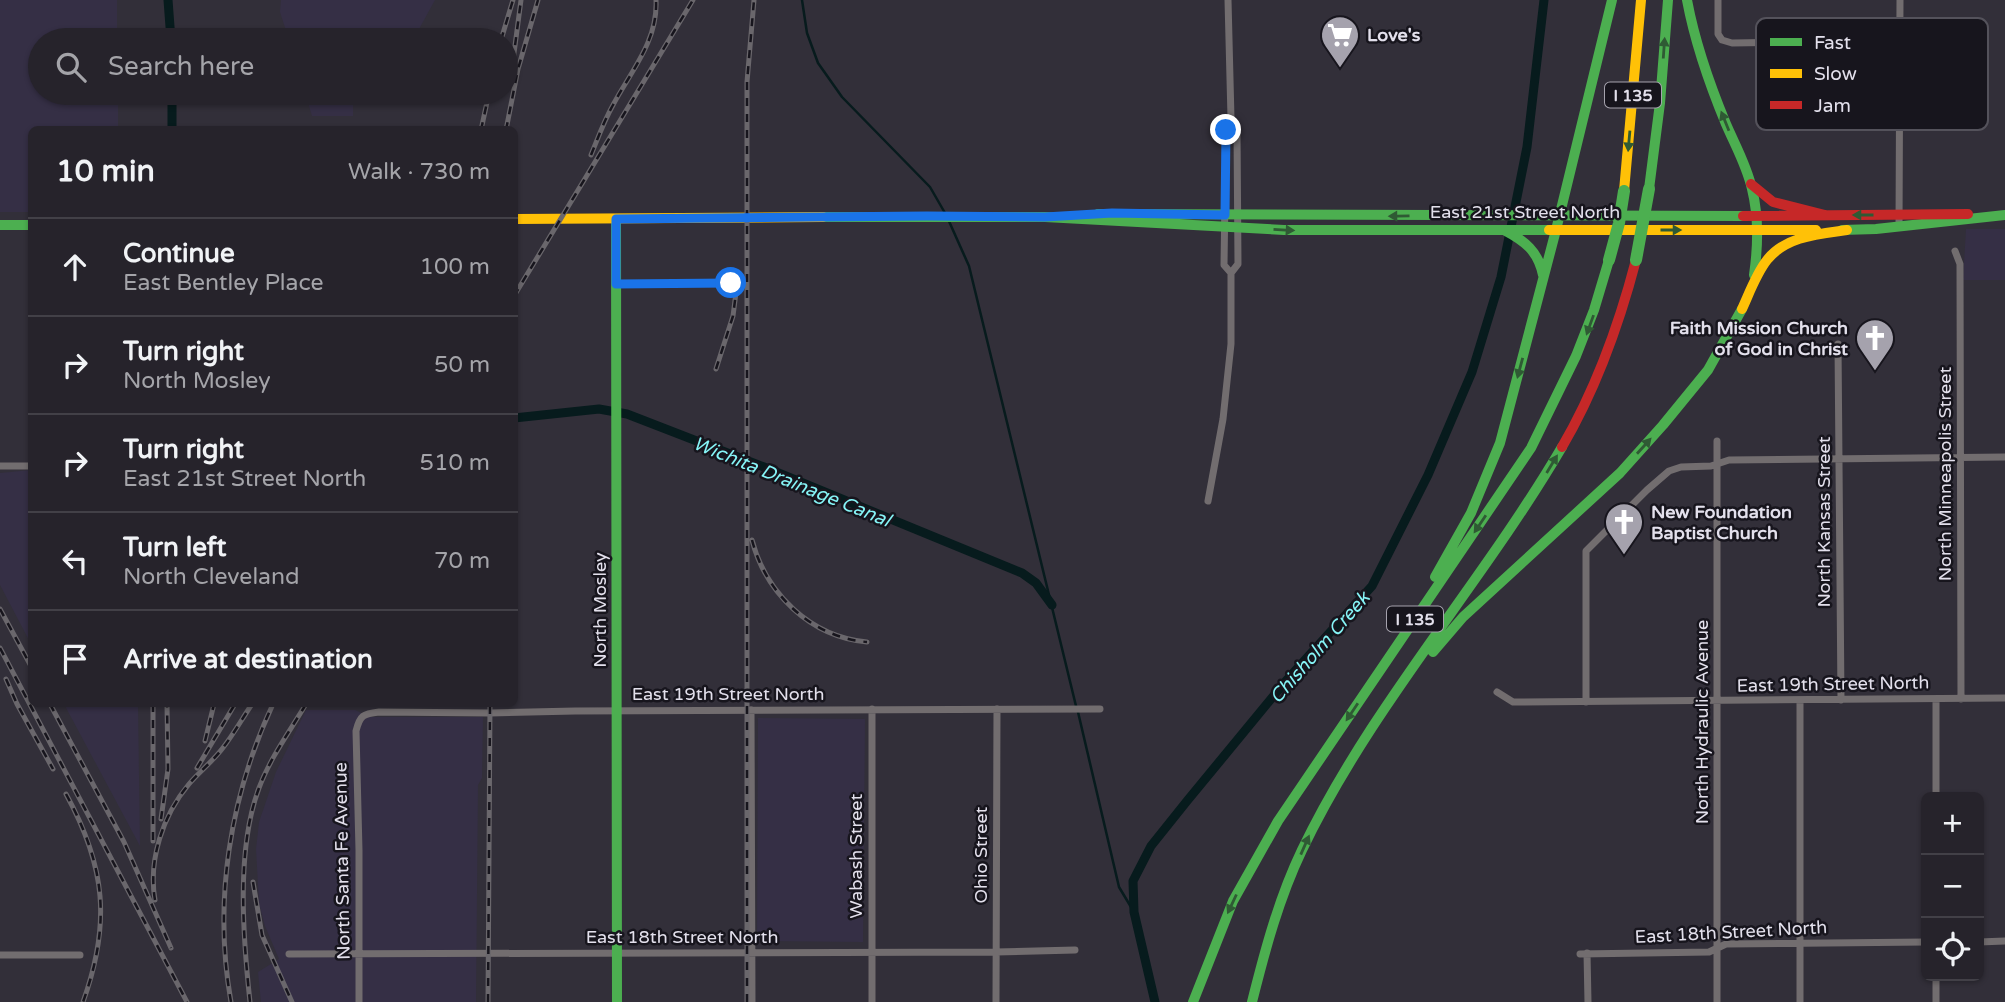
<!DOCTYPE html>
<html lang="en">
<head>
<meta charset="utf-8">
<style>
  body { margin:0; font-family:"Varela Round",sans-serif; background:#2e2b33; color:#f1f3f6 }
  .controls { position:absolute; right:21px; bottom:21px; display:grid; overflow:hidden; border-radius:10px; box-shadow:0 2px 5px #0004 }
  .controls button { width:63px; height:63px; display:grid; place-items:center; padding:0; border:0; border-bottom:2px solid #424047; background:#26232b; color:#f1f3f6; font:35px sans-serif }
  .stop { position:absolute; width:21px; height:21px; margin:-16px; border:5px solid #1a73e8; border-radius:50%; background:#fff }
  .stop.end { background:#1a73e8; border-color:#fff; box-shadow:0 2px 7px #0008 }
  .list { margin:0; padding:0; list-style:none }
  h2 { display:flex; justify-content:space-between; align-items:center; height:91px; margin:0; padding:0 28px; font-size:30px }
  h2 small { font-size:23px; font-weight:400; color:#a4a4a9 }
  .list li { display:grid; grid-template-columns:46px 1fr auto; gap:21px; align-items:center; box-sizing:border-box; height:98px; padding:0 28px; border-top:2px solid #424047 }
  .list b { display:block; font-size:26px; white-space:nowrap }
  .list p { margin:0; font-size:23px; white-space:nowrap; color:#a4a4a9 }
  .list em { font-size:23px; font-style:normal; color:#a4a4a9 }
  .icon { flex:none; width:38px; height:38px; fill:none; stroke:currentColor; stroke-width:2; stroke-linecap:round; stroke-linejoin:round }
  .map { position:relative; flex:none; width:2005px; height:1002px; overflow:hidden }
  .search { position:absolute; background:#26232b; box-shadow:0 2px 5px #0004; left:28px; top:28px; width:490px; height:77px; display:flex; align-items:center; gap:18px; box-sizing:border-box; padding:0 24px; border-radius:38px; color:#a4a4a9; font-size:26px }
  .panel { position:absolute; background:#26232b; box-shadow:0 2px 5px #0004; left:28px; top:126px; width:490px; height:581px; border-radius:10px }
  .map>svg:first-child { display:block }
  .built { fill:#352f45 }
  .lines { fill:none; stroke-linecap:round; stroke-linejoin:round }
  .stream { stroke:#071b1d; stroke-width:2.5 }
  .canal { stroke:#071b1d; stroke-width:9 }
  .street { stroke:#726d6f; stroke-width:7 }
  .fast { stroke:#4caf50; stroke-width:10 }
  .slow { stroke:#ffc107; stroke-width:10 }
  .jam { stroke:#c62828; stroke-width:10 }
  .rail-casing { stroke:#6a676c; stroke-width:5 }
  .rail { stroke:#17151d; stroke-width:2.5; stroke-dasharray:8; stroke-linecap:butt }
  .fast-bridge { stroke:#4caf50; stroke-width:12 }
  .oneway { fill:#2f5a34 }
  .route { stroke:#1a73e8; stroke-width:9 }
  .labels { text-anchor:middle; stroke-width:5; stroke-linejoin:round; paint-order:stroke }
  .shield { fill:#17151d; stroke:#a6a3ae; stroke-width:2 }
  .shield-label { font-size:16px; font-weight:bold; fill:#e3e0ec }
  .poi-label { font-size:18px; font-weight:bold; fill:#e3e0ec; stroke:#17151d; text-anchor:start }
  .street-label { font-size:18px; fill:#e3e0ec; stroke:#17151d }
  .water-label { font-size:19px; font-style:italic; fill:#86f5f7; stroke:#17151d }
  .key { fill:#17151d; stroke:#54525b; stroke-width:2 }
  .key-label { font-size:19px; fill:#e3e0ec }
</style>
</head>
<body>
<div class="map">
<svg width="2005" height="1002" viewBox="0 0 2005 1002">
  <rect width="100%" height="100%" fill="#322f39"/>
  <path class="built" d="M0 0H117V40H40V93H118V129L32 130 31 212H0Z
    M281 0H435L413 40H289L280 12Z
    M305 93H353V116H312Z
    M1966 229H2005V280H1963Z
    M31 470H32L31 644 0 585V473Z
    M64 704H138L140 846Z
    M306 710H355L370 717H483L482 778 478 785 476 1002H261L258 972 279 959 265 926 259 903 256 849 259 822 276 772Z
    M758 718 865 719 863 942 757 941Z"/>
  <g class="lines">
    <path class="stream" d="M802 0 807 33 818 63 842 97 930 187 945 213
      M948 219 969 266 1076 706
      M1078 712 1119 887 1134 912"/>
    <path class="canal" d="M168 0 171 40
      M172 130V93
      M514 418 599 409 627 414 764 467 1022 573 1036 583 1052 605
      M1155 1002 1134 912 1133 881 1151 846 1187 801 1285 682 1372 586 1428 475 1472 372 1501 277 1527 147 1544 0"/>
    <path class="street" d="M1718 0V34L1722 40 1732 43 1900 40
      M1231 118 1226 130 1224 265 1231 273
      M1899 227 1900 0
      M1955 251 1960 264 1961 699
      M616 284 731 283
      M1838 344 1841 700
      M0 466H32
      M1208 501 1223 419 1231 344V273L1238 264 1237 131 1231 118 1228 0
      M1497 692 1513 702 2005 698
      M1936 699V797
      M1586 702V551L1647 490 1669 471 1681 467 1711 466 1729 460 2005 457
      M872 709V1002
      M751 710 752 1002
      M1979 942 2005 941
      M1587 953 1588 1002
      M289 954 996 952 1075 950
      M1580 954 1709 952 1726 944 1926 942
      M0 955H80
      M359 1002V850L356 731C360 715 363 714 379 712L490 713 575 711 1100 709
      M996 1002 997 709
      M1717 1002V441
      M1800 1002V700
      M1936 1002V976"/>
    <path class="fast" d="M1687 0C1695 43 1709 83 1726 124 1735 145 1747 166 1752 189 1759 217 1758 247 1754 275
      M1649 189 1660 103 1668 0
      M1098 214 1743 216
      M823 217H1045L1284 230H1549
      M616 219 617 1002
      M0 225H32
      M1504 230C1525 241 1538 251 1543 275
      M1842 230 1876 229 2005 215
      M1435 577 1471 513 1500 443 1556 230 1612 0
      M1433 652 1463 617 1620 473 1663 425 1708 370 1742 309
      M1193 1002 1233 901 1278 821 1531 448 1576 356 1594 310 1609 260
      M1252 1002C1265 950 1279 898 1302 850 1371 706 1481 585 1562 447"/>
    <path class="slow" d="M1624 191 1641 0
      M514 219 823 217
      M1549 230H1816
      M1742 309C1749 294 1756 274 1767 260 1786 236 1819 234 1847 230"/>
    <path class="jam" d="M1751 184 1773 202 1825 215
      M1743 216 1968 214
      M1562 447C1596 389 1619 325 1636 260"/>
    <defs>
      <path id="rail" d="M501 40 513 0
        M513 61 521 0
        M481 130 489 93
        M506 130 518 69 538 0
        M591 155C598 138 604 121 613 105 631 71 658 41 656 0
        M514 296 693 0
        M716 369 733 316 738 277
        M752 540C766 594 811 637 867 642
        M0 609 32 668
        M0 648 187 1002
        M6 679 17 704 53 769
        M50 704 124 842 171 948
        M153 704V841
        M205 741 214 704
        M197 768 235 704
        M66 794C106 867 111 924 83 1002
        M161 819 168 769 167 704
        M253 882 262 935 292 1002
        M155 900C148 860 163 815 189 784 199 772 212 762 222 749 233 735 242 719 252 704
        M231 1002C213 901 230 796 273 704
        M250 1002C243 937 236 849 259 788 270 758 290 731 306 704
        M488 1002 490 704
        M747 1002V82L754 0"/>
    </defs>
    <use href="#rail" class="rail-casing"/>
    <use href="#rail" class="rail"/>
    <path class="fast-bridge" d="M1609 260 1619 223 1624 191
      M1636 260 1649 189"/>
  </g>
  <defs><path id="oneway-solid" d="M-6-.8H1V-3.2L6.5 0L1 3.2V.8H-6Z" transform="scale(1.75)"/></defs>
  <g class="oneway">
    <use href="#oneway-solid" transform="translate(1664 48) rotate(-86)"/>
    <use href="#oneway-solid" transform="translate(1725 121) rotate(-112)"/>
    <use href="#oneway-solid" transform="translate(1629 141) rotate(95)"/>
    <use href="#oneway-solid" transform="translate(1863 215) rotate(180)"/>
    <use href="#oneway-solid" transform="translate(1399 216) rotate(179)"/>
    <use href="#oneway-solid" transform="translate(1284 230) rotate(3)"/>
    <use href="#oneway-solid" transform="translate(1671 230)"/>
    <use href="#oneway-solid" transform="translate(1590 325) rotate(110)"/>
    <use href="#oneway-solid" transform="translate(1520 368) rotate(105)"/>
    <use href="#oneway-solid" transform="translate(1644 446) rotate(-48)"/>
    <use href="#oneway-solid" transform="translate(1552 464) rotate(-59)"/>
    <use href="#oneway-solid" transform="translate(1480 524) rotate(124)"/>
    <use href="#oneway-solid" transform="translate(1352 712) rotate(124)"/>
    <use href="#oneway-solid" transform="translate(1305 845) rotate(-66)"/>
    <use href="#oneway-solid" transform="translate(1232 904) rotate(115)"/>
  </g>
  <g class="lines">
    <path class="route" d="M731 283 616 284V219L927 216 1045 217 1112 213 1225 215 1226 130"/>
  </g>
  <defs>
    <symbol id="supermarket-pin" viewBox="-11 -11 22 30"><path d="M0 17L-7.5 6A9.5 9.5 0 1 1 7.5 6Z" fill="#a5a2ad" stroke="#17151d"/><path d="M-6-5.5h2.5l.6 2H6L4.5 2H-2.5L-4.4-4H-6ZM-1.5 3.2a1.3 1.3 0 1 0 .1 0ZM3 3.2a1.3 1.3 0 1 0 .1 0Z" fill="#fff"/></symbol>
    <symbol id="church-pin" viewBox="-11 -11 22 30"><path d="M0 17L-7.5 6A9.5 9.5 0 1 1 7.5 6Z" fill="#a5a2ad" stroke="#17151d"/><path d="M-1.2-6h2.4v3.5h3.3v2.4h-3.3V6h-2.4V-.1h-3.3v-2.4h3.3Z" fill="#fff"/></symbol>
  </defs>
  <g fill-rule="evenodd">
    <use href="#supermarket-pin" x="1318" y="13" width="44" height="60"/>
    <use href="#church-pin" x="1853" y="316" width="44" height="60"/>
    <use href="#church-pin" x="1602" y="500" width="44" height="60"/>
  </g>
  <g class="labels">
    <g class="shield">
      <rect x="1605" y="82.5" width="56" height="25" rx="5"/>
      <rect x="1387" y="606.5" width="56" height="25" rx="5"/>
    </g>
    <g class="shield-label">
      <text x="1633" y="101">I 135</text>
      <text x="1415" y="625">I 135</text>
    </g>
    <g class="poi-label">
      <text x="1367" y="41">Love's</text>
      <text x="1848" y="334" text-anchor="end">Faith Mission Church<tspan x="1848" dy="21">of God in Christ</tspan></text>
      <text x="1651" y="518">New Foundation<tspan x="1651" dy="21">Baptist Church</tspan></text>
    </g>
    <g class="street-label">
      <text x="1525" y="218">East 21st Street North</text>
      <text transform="translate(1945 474) rotate(-90)" y="6">North Minneapolis Street</text>
      <text transform="translate(1824 522) rotate(-90)" y="6">North Kansas Street</text>
      <text transform="translate(600 610) rotate(-90)" y="6">North Mosley</text>
      <text transform="translate(1833 684) rotate(-1)" y="6">East 19th Street North</text>
      <text x="728" y="700">East 19th Street North</text>
      <text transform="translate(1702 722) rotate(-90)" y="6">North Hydraulic Avenue</text>
      <text transform="translate(981 855) rotate(-90)" y="6">Ohio Street</text>
      <text transform="translate(856 856) rotate(-90)" y="6">Wabash Street</text>
      <text transform="translate(342 861) rotate(-91)" y="6">North Santa Fe Avenue</text>
      <text transform="translate(1731 932) rotate(-3)" y="6">East 18th Street North</text>
      <text x="682" y="943">East 18th Street North</text>
    </g>
    <g class="water-label">
      <text transform="translate(792 481) rotate(22)" y="7">Wichita Drainage Canal</text>
      <text transform="translate(1319 647) rotate(-49)" y="7">Chisholm Creek</text>
    </g>
  </g>
  <rect x="1756" y="18" width="232" height="112" rx="10" class="key"/>
  <rect x="1770" y="38" width="32" height="8" fill="#4caf50"/>
  <rect x="1770" y="69" width="32" height="9" fill="#ffc107"/>
  <rect x="1770" y="101" width="32" height="8" fill="#c62828"/>
  <g class="key-label">
    <text x="1814" y="49">Fast</text>
    <text x="1814" y="80">Slow</text>
    <text x="1814" y="112">Jam</text>
  </g>
</svg>
<div class="controls">
<button>+</button>
<button>−</button>
<button><svg class="icon" aria-label="locate" viewBox="0 0 24 24"><circle cx="12" cy="12" r="6"/><path d="M12 2v4M12 18v4M2 12h4M18 12h4"/></svg></button>
</div>
<div class="stop" style="left:731px;top:283px"></div>
<div class="stop end" style="left:1226px;top:130px"></div>
<div class="search"><svg class="icon" aria-label="search" viewBox="0 0 24 24"><circle cx="10" cy="10" r="6"/><path d="M15 15l6 6"/></svg>Search here</div>
<section class="panel">
<h2>10 min<small>Walk · 730 m</small></h2>
<ul class="list">
<li><svg class="icon" aria-label="ahead" viewBox="0 0 24 24"><path d="M12 20V5M6 11l6-6 6 6"/></svg><div><b>Continue</b><p>East Bentley Place</p></div><em>100 m</em></li>
<li><svg class="icon" aria-label="right" viewBox="0 0 24 24"><path d="M7 20v-9h11M14 6l5 5-5 5"/></svg><div><b>Turn right</b><p>North Mosley</p></div><em>50 m</em></li>
<li><svg class="icon" aria-label="right" viewBox="0 0 24 24"><path d="M7 20v-9h11M14 6l5 5-5 5"/></svg><div><b>Turn right</b><p>East 21st Street North</p></div><em>510 m</em></li>
<li><svg class="icon" aria-label="left" viewBox="0 0 24 24"><path d="M17 20v-9H6M10 6l-5 5 5 5"/></svg><div><b>Turn left</b><p>North Cleveland</p></div><em>70 m</em></li>
<li><svg class="icon" aria-label="arrive" viewBox="0 0 24 24"><path d="M6 21V4h12l-3 4 3 4H6"/></svg><div><b>Arrive at destination</b></div></li>
</ul>
</section>
</div>
</body>
</html>
